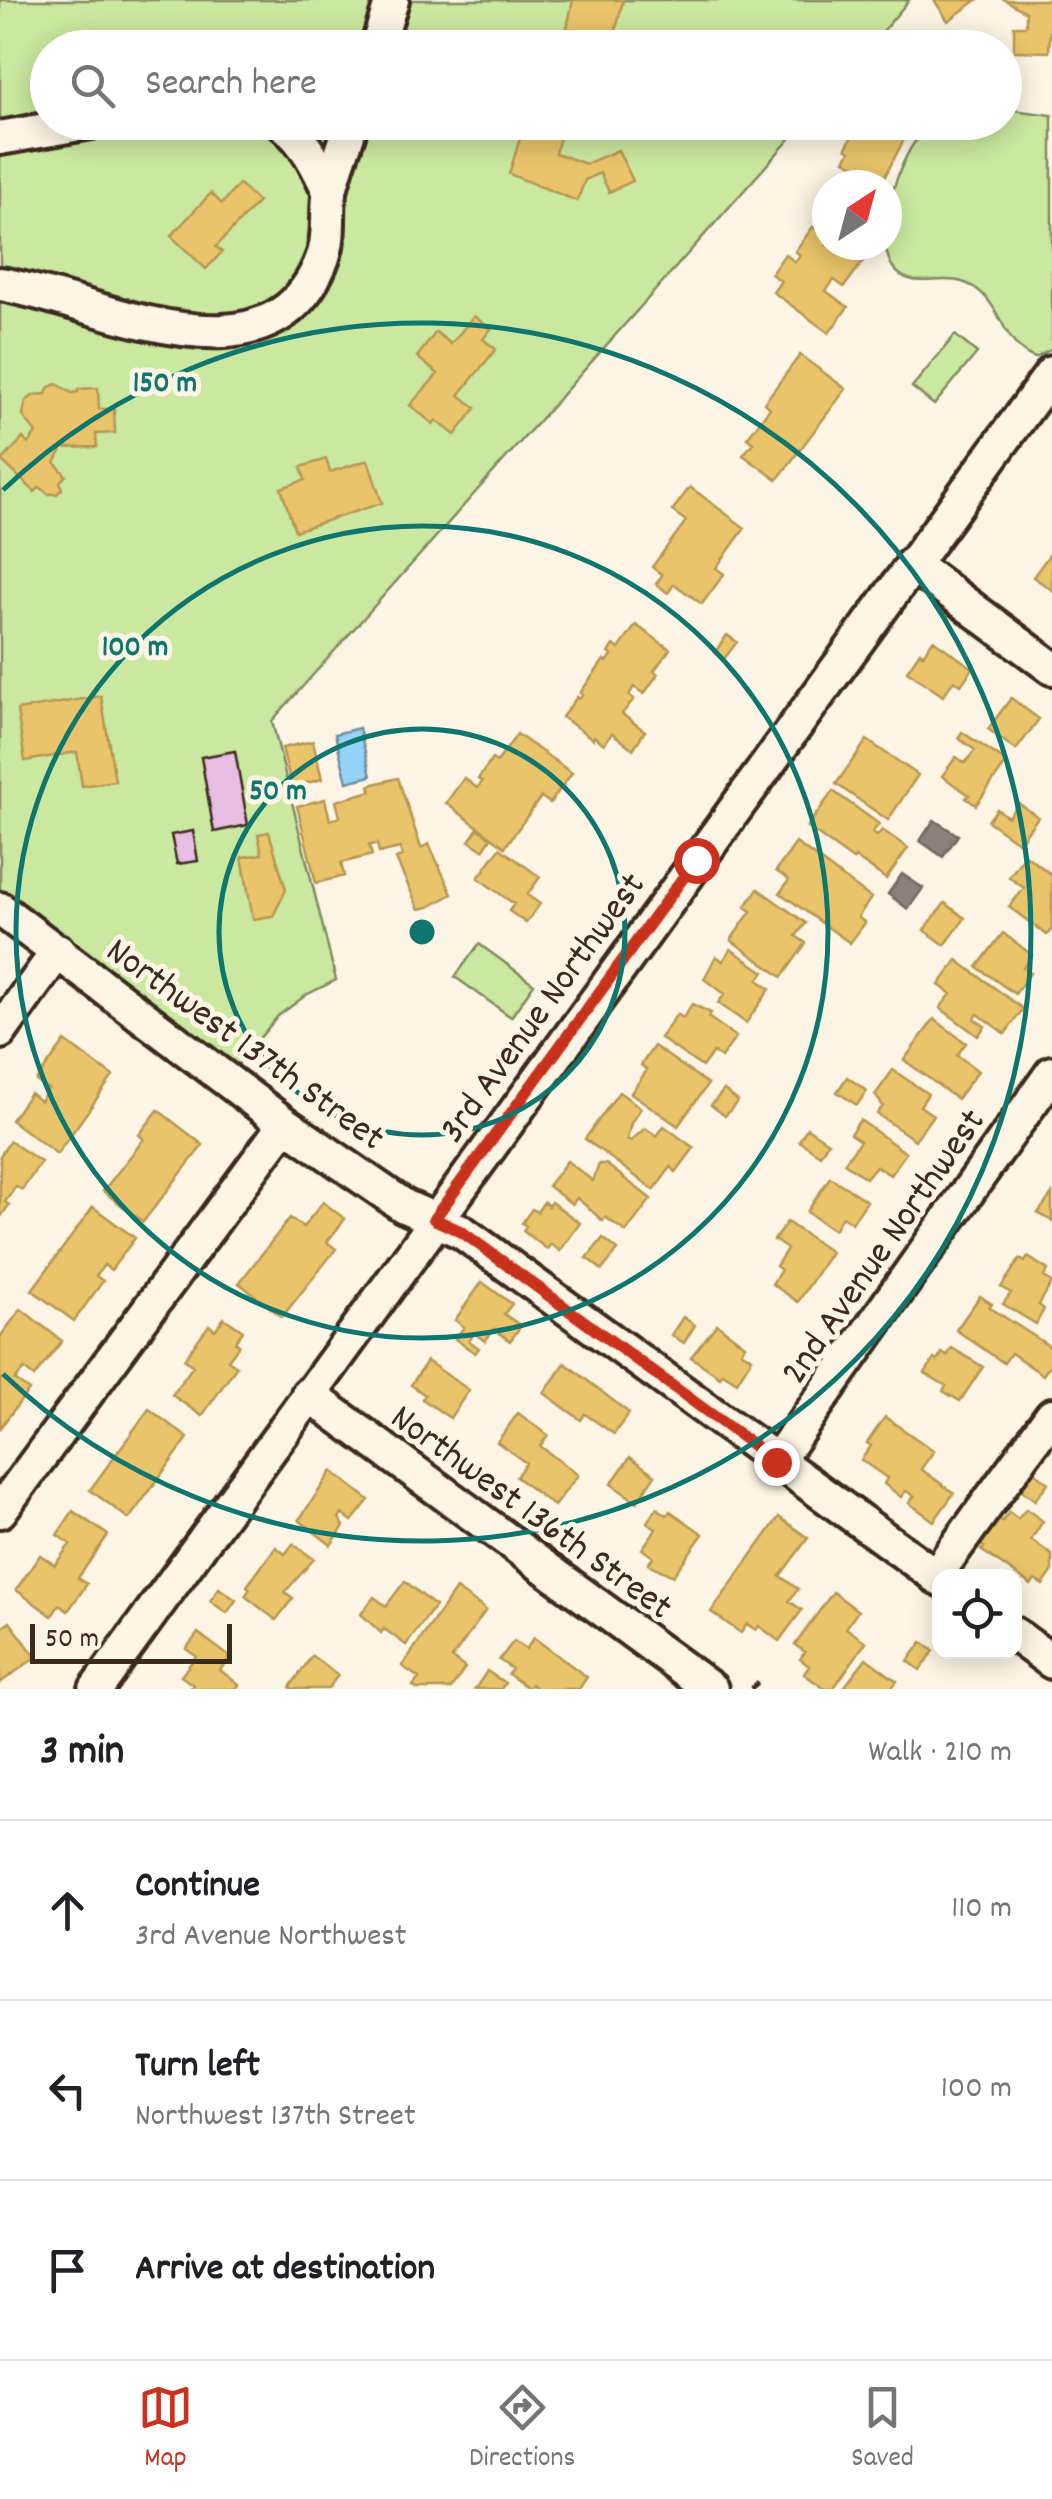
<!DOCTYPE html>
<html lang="en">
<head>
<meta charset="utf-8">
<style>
  body { margin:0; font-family:Dekko,sans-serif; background:#f2f2f2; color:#202124 }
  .controls { position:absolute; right:30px; bottom:30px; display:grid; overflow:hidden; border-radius:20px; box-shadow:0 5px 25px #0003 }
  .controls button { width:90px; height:90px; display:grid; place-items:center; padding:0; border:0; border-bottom:2px solid #e0e0e0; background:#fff; color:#202124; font:50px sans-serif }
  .compass { position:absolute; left:812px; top:170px; width:90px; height:90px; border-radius:50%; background:#fff; box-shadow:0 5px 25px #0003; rotate:36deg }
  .scale { position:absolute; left:30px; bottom:25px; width:202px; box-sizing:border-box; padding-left:10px; border:5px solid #3b2a1e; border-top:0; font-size:28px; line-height:35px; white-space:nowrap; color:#3b2a1e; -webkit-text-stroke:8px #fcf5e5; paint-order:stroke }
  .stop { position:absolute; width:30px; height:30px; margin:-22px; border:8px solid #c8321e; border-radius:50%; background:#fff }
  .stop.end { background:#c8321e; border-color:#fff; box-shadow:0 2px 10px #0008 }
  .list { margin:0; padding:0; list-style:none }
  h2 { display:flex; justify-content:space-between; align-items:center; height:130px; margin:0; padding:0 40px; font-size:42px }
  h2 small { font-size:32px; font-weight:400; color:#757577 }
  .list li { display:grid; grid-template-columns:65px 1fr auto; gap:30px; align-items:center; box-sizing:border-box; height:180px; padding:0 40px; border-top:2px solid #e0e0e0 }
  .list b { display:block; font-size:38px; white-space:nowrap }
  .list p { margin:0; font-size:32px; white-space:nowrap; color:#757577 }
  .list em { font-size:32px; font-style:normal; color:#757577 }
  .icon { flex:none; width:55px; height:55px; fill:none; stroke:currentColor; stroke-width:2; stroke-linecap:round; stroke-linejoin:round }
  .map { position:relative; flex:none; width:1052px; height:1689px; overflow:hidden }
  .search { position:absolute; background:#fff; box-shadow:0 5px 25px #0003; left:30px; right:30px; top:30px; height:110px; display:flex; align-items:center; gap:25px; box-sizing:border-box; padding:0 35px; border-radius:55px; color:#757577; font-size:38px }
  .sheet { height:670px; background:#fff }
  nav { display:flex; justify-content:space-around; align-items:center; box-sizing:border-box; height:140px; border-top:2px solid #e0e0e0; background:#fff; font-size:28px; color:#757577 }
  nav a { display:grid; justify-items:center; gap:5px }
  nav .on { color:#c8321e }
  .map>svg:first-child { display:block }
  .green { fill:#cae89f; stroke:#82895e; stroke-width:2.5 }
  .water { fill:#95d3f6; stroke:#718fa0; stroke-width:2.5 }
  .homes { fill:#e9c46a; stroke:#b59653; stroke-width:2.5 }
  .industry { fill:#8a817c; stroke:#726760; stroke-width:2.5 }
  .building { fill:#e7bde4; stroke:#3b2a1e; stroke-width:2.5 }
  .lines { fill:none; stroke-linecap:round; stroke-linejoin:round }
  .minor-casing { stroke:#3b2a1e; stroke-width:40 }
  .path { stroke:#3b2a1e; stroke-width:5; stroke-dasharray:10 8; stroke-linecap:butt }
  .minor { stroke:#fcf5e5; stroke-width:32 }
  .route { stroke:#c8321e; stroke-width:12 }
  .ring { fill:none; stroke:#0f766e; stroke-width:5 }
  .labels { text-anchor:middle; stroke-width:10; stroke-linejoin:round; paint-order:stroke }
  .street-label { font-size:38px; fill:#3b2a1e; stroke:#fcf5e5 }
  .centre { fill:#0f766e; stroke:#fcf5e5; stroke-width:5 }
  .ring-label { font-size:30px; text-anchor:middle; font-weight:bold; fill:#0f766e; stroke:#fcf5e5; stroke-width:10; stroke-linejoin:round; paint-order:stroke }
</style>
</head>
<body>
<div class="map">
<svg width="1052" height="1689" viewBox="0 0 1052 1689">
  <rect width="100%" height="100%" fill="#fcf5e5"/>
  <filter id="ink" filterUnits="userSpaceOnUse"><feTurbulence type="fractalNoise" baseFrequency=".01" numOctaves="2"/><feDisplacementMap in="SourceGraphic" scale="20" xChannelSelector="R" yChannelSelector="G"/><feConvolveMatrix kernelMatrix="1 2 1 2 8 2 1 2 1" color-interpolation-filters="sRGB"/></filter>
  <g filter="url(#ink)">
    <path class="green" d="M0 0H909L870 47 48 48V122L804 123 272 721 336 980 306 995 278 1016 235 1068 0 895Z
      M1005 109 1052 115V349L1035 358C1004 347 1003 309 978 290 951 270 925 288 904 277 865 257 896 169 914 143 920 135 929 129 937 123L1004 122Z
      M955 335 977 353 934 405 912 387Z
      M479 944 534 984 511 1017 455 977Z"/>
    <path class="water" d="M359 728 371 776 347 782 335 734Z"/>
    <path class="homes" d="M573 0H623L614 38 567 28Z
      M934 0H977L948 21Z
      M1005 0H1052L1049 52 1014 51V26H1026V12Z
      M525 122H561L556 134 561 135 555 153 586 164 618 150 633 181 609 192 600 173 585 180 577 201 509 174Z
      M865 122H913L883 180 845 160 850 151 846 148 858 125 862 127Z
      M239 184 258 202 216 247 222 252 206 269 171 236 211 193 222 204Z
      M827 220V245H875L844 287 834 280 826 291 848 307 829 333 773 292 781 281 771 274 785 254 795 262 800 255 795 251 813 227 819 231Z
      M474 316 491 329 483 339 496 349 459 395 476 408 455 435 436 420 433 424 410 405 438 374 417 357 436 332 451 344Z
      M800 355 846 389 777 480 743 455 753 443 747 438 770 408 764 403Z
      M57 384 72 393 78 392V389L98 388 99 409H114L115 433 96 434 97 447 63 448 55 463 66 475 60 482 62 489 57 494H48L40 487 35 492 2 461 23 438 28 444 36 433 23 416 26 401 34 395 46 394 49 387Z
      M326 459 330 472 368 460 382 503 295 531 281 488 305 480 301 467Z
      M690 487 745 528 716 568 724 574 702 604 674 584 668 593 656 584 662 575 652 567 686 521 672 511Z
      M1052 551V590L1033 577Z
      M636 625 670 649 654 671 658 674 644 694 634 687 629 695 634 699 622 714 645 731 633 749 612 733 604 744 594 736 593 739 562 717 577 697 579 699 583 695 580 693 604 660 607 662 612 655 609 653 614 645 619 649Z
      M727 635 737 642 724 659 715 652Z
      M933 640 973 668 961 685 954 680 943 696 907 671 920 652 923 655Z
      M101 696 115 781 82 786 77 752 25 761 17 710Z
      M1011 698 1039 719 1016 750 988 729Z
      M962 732 1007 762 976 805 966 798 969 795 942 776 956 757 965 763 975 750 958 738Z
      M517 734 572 773 550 803 541 797 505 847 446 803 464 778 477 788 482 782 478 779 492 759 497 762Z
      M867 740 918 775 888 820 836 784Z
      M313 741 322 779 292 787 282 748Z
      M398 778 421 848 429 844 452 894 429 907 419 909 396 859 402 856 400 848 379 853 377 844 369 845 372 855 341 863 344 876 316 883 297 806 325 799 330 820 340 817 336 801 371 791 370 785Z
      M833 791 879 824 872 833 877 836 882 830 908 848 886 879 855 857 853 860 807 827Z
      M1018 803 1038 817 1019 843 988 821 997 809 1008 817Z
      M478 828 491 838 483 850 469 841Z
      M269 832 286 890 273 916 253 919 242 857 262 854 258 834Z
      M796 843 871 898 858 917 865 923 850 943 780 893 789 880 776 871Z
      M500 848 540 877 527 895 540 904 526 923 509 911 514 904 478 878Z
      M1025 855 1052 875V929L1047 935 1009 907 1024 888 1009 877Z
      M758 889 806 923 796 936 806 943 782 977 731 940 751 911 745 907Z
      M945 903 965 918 945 945 924 930Z
      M1003 933 1032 955 1023 968 1030 973 1015 994 977 967Z
      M731 949 764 972 758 980 770 989 746 1023 718 1003 725 994 704 979 716 956 723 961Z
      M957 960 1023 1009 1005 1034 978 1014 974 1019 985 1026 978 1036 940 1008 951 994 939 985Z
      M692 1004 711 1013 708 1017 736 1037 721 1058 713 1052 702 1067 660 1038 677 1014 683 1018Z
      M934 1019 966 1043 957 1055 978 1071 957 1099 904 1060Z
      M65 1041 113 1076 57 1154 11 1120 30 1093 40 1101 48 1089 36 1081Z
      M654 1046 708 1084 678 1126 631 1093 647 1070 641 1065Z
      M893 1070 928 1094 920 1106 933 1115 915 1140 877 1114 883 1106 875 1095Z
      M847 1077 867 1091 857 1105 837 1092Z
      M724 1090 738 1101 725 1116 711 1105Z
      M619 1092 641 1108 631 1123 627 1139 631 1141 645 1128 657 1136 664 1126 694 1148 676 1172 671 1167 654 1190 585 1139Z
      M158 1110 203 1145 143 1222 103 1191 144 1139 139 1135Z
      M860 1120 906 1153 890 1175 876 1166 866 1178 844 1163 860 1141 850 1134Z
      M807 1128 828 1142 820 1155 799 1141Z
      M10 1141 41 1162 22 1190 16 1186 5 1202 9 1205 0 1218V1156Z
      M567 1161 593 1181 599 1164H606L651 1199 626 1232 605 1217 603 1221 577 1198 572 1204 548 1186Z
      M830 1177 867 1201 852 1223 842 1216 834 1230 807 1212Z
      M1052 1194V1221L1038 1213Z
      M323 1202 345 1219 327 1242 336 1249 282 1317 239 1283 290 1218 303 1227Z
      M544 1202 548 1206 551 1202 580 1223 560 1251 551 1244 547 1249 523 1231 526 1226 522 1223 532 1209 537 1212Z
      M93 1207 135 1238 111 1270 104 1265 96 1276 103 1281 74 1321 32 1290Z
      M787 1222 831 1252 798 1302 772 1284 781 1270 776 1266 787 1249 774 1240Z
      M603 1238 618 1250 602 1270 587 1258Z
      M1028 1257 1048 1270 1044 1277 1052 1282 1039 1305 1044 1309 1036 1324 1003 1304 1011 1293 1001 1287 1020 1259 1025 1262Z
      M482 1282 512 1304 504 1314 521 1326 510 1341 494 1329 485 1341 474 1333 469 1341 479 1348 475 1353 455 1339 464 1327 455 1320Z
      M980 1296 992 1304 989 1307 1052 1348V1362L1043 1375 1011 1353 1004 1363 956 1330Z
      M21 1309 62 1341 34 1377 24 1369 15 1380 29 1390 0 1428V1337Z
      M683 1317 695 1325 684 1343 671 1335Z
      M224 1318 243 1331 235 1342 239 1345 228 1360 237 1366 202 1416 172 1395 193 1366 184 1359 209 1325 215 1330Z
      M717 1324 745 1345 741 1351 752 1358 737 1382 723 1373 720 1377 691 1357Z
      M952 1348 983 1367 960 1401 943 1391 946 1386 925 1373 934 1359 937 1361 942 1353 947 1356Z
      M427 1361 469 1390 450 1418 422 1399 425 1395 411 1385Z
      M565 1363 629 1413 614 1434 585 1414 581 1420 544 1393Z
      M149 1409 188 1438 129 1519 90 1490Z
      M518 1413 548 1435 540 1446 578 1475 554 1506 516 1477 526 1463 497 1442Z
      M885 1417 934 1451 921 1469 954 1493 934 1521 909 1503 914 1496 906 1491 901 1497 884 1484 887 1478 861 1460 871 1446 867 1443Z
      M630 1457 655 1475 637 1502 611 1484Z
      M1032 1470 1048 1483 1035 1500 1018 1488Z
      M332 1471 369 1500 352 1521 342 1514 339 1518 344 1526 331 1545 299 1520Z
      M657 1508 667 1515 670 1511 703 1534 673 1576 648 1564 653 1557 642 1549 656 1529 647 1522Z
      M1026 1509 1043 1521 1031 1540 1052 1555V1572L1043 1585 1035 1580 1031 1585 981 1550 984 1547 979 1543 997 1518 1002 1522 1009 1512 1018 1519Z
      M73 1511 108 1535 78 1578 87 1584 68 1611 59 1605 52 1616 16 1590 40 1555 55 1565 70 1544 57 1535Z
      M779 1517 808 1538 780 1576 798 1589 789 1601 802 1610 779 1641 759 1626 756 1630 747 1624 741 1633 711 1612Z
      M293 1544 314 1559 285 1592 293 1598 276 1620 245 1596 250 1589 247 1586 276 1547 285 1554Z
      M405 1581 435 1606 406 1645 384 1629 381 1633 361 1614 374 1597 386 1606Z
      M219 1588 236 1600 227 1613 210 1601Z
      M456 1589 486 1610 452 1658 465 1668 451 1689H417L413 1686 419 1678 402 1666Z
      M833 1592 858 1611 846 1628 866 1642 833 1689H825L804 1674 809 1666 800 1659 805 1652 795 1645Z
      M10 1622 36 1657 0 1683V1629Z
      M198 1633 230 1657 220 1670 239 1685 236 1689H190L193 1685 181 1676 196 1656 186 1649Z
      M534 1638 587 1677 579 1689H537L531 1684 528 1688 508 1674 512 1669 499 1660 514 1641 526 1649Z
      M922 1642 934 1651 920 1670 908 1661Z
      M312 1656 338 1675 328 1689H292L290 1687Z
      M866 1658 897 1681 891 1689H843Z
      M487 1671 505 1683 501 1689H475Z"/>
    <path class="industry" d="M934 820 958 835 943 857 920 841Z
      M902 874 923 888 908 909 888 894Z"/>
    <path class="building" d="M235 751 248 825 214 832 201 757Z
      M193 831 198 861 177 864 171 835Z"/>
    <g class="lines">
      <defs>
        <path id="minor" d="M377 48 392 0
          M281 122C306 142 317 165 330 193
          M0 138 91 122
          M0 284C97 299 272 397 323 257 330 238 327 216 329 196 333 172 345 146 352 122
          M912 564 1052 668
          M0 909 285 1124 404 1206 462 1232 940 1579
          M0 1032 58 951
          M308 1394 711 1689
          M776 1462 1052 1073
          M0 1511 285 1124
          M935 1576 1052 1415
          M1014 1634 1052 1662
          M96 1689 1052 373"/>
      </defs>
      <use href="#minor" class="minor-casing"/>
      <path class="path" d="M751 1689 758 1683"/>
      <use href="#minor" class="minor"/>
    </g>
  </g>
  <g class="lines" filter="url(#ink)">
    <path class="route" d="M696 860 434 1219 462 1232 776 1462"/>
  </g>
  <g class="ring">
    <circle cx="422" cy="932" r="203"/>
    <circle cx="422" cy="932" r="406"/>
    <path d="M3 490A609 609 0 1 1 3 1374"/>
  </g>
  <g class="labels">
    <g class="street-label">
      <text transform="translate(540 1006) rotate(-54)" y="13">3rd Avenue Northwest</text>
      <text transform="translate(247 1042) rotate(36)" y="13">Northwest 137th Street</text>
      <text transform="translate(881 1245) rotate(-55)" y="13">2nd Avenue Northwest</text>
      <text transform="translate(533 1510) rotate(36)" y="13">Northwest 136th Street</text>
    </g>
  </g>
  <circle cx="422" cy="932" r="15" class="centre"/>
  <g class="ring-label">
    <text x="165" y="391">150 m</text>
    <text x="135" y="655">100 m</text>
    <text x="278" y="799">50 m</text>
  </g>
</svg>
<div class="controls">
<button><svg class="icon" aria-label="locate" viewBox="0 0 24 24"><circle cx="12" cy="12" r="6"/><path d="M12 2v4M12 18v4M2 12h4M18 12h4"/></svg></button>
</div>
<svg class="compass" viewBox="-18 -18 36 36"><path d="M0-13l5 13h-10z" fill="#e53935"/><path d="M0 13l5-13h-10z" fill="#757577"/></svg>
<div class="scale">50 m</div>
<div class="stop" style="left:696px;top:860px"></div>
<div class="stop end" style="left:776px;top:1462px"></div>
<div class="search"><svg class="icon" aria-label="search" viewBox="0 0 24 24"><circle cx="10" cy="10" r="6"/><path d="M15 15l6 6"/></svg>Search here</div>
</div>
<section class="sheet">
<h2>3 min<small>Walk · 210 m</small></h2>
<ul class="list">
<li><svg class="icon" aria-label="ahead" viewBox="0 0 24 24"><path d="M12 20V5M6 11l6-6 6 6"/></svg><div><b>Continue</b><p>3rd Avenue Northwest</p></div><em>110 m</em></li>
<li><svg class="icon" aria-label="left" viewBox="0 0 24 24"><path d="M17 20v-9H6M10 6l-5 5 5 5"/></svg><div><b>Turn left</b><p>Northwest 137th Street</p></div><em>100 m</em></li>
<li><svg class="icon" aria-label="arrive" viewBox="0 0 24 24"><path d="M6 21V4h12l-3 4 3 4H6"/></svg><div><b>Arrive at destination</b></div></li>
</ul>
</section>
<nav>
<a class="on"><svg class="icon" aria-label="map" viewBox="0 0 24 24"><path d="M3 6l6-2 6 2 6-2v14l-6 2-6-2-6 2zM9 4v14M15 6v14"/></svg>Map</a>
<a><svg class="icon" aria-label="directions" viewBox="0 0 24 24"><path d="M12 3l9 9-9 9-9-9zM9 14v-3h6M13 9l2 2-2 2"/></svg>Directions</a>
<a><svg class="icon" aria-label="saved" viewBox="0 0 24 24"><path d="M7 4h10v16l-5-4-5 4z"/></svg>Saved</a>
</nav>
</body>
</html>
